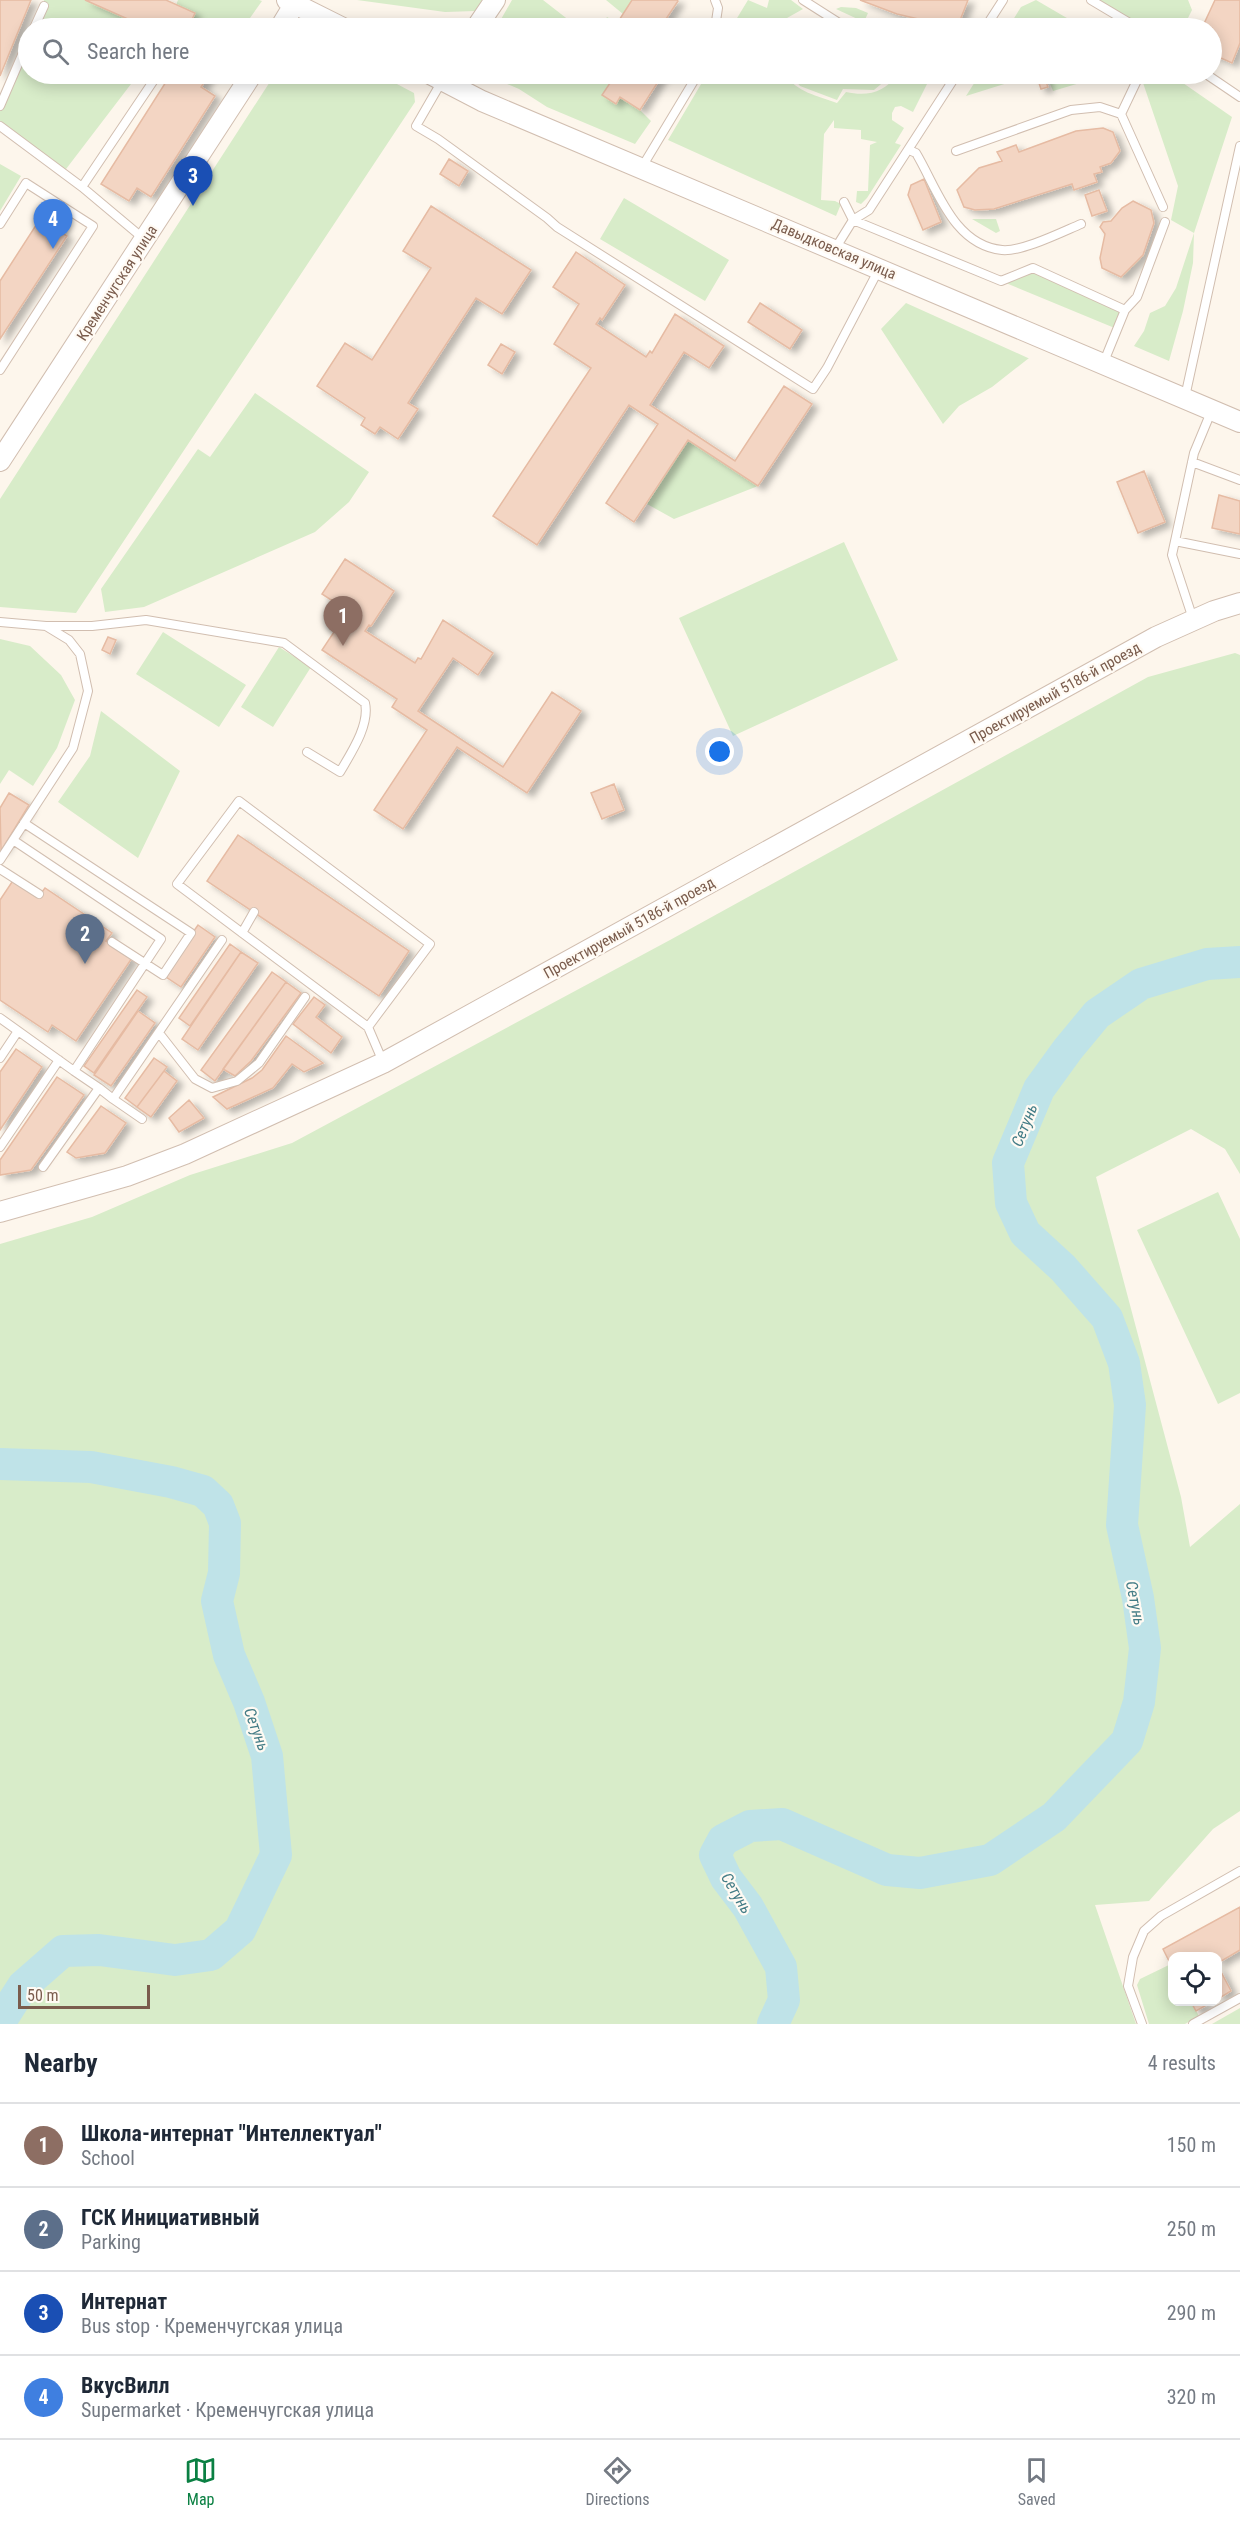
<!DOCTYPE html>
<html lang="en">
<head>
<meta charset="utf-8">
<style>
  body { margin:0; font-family:"Roboto Condensed",sans-serif; background:#f6f6f7; color:#1f2937 }
  .controls { position:absolute; right:18px; bottom:18px; display:grid; overflow:hidden; border-radius:12px; box-shadow:0 3px 15px #0003 }
  .controls button { width:54px; height:54px; display:grid; place-items:center; padding:0; border:0; border-bottom:2px solid #e0e1e3; background:#fff; color:#1f2937; font:30px sans-serif }
  .scale { position:absolute; left:18px; bottom:15px; width:132px; box-sizing:border-box; padding-left:6px; border:3px solid #7a5c4d; border-top:0; font-size:16px; line-height:21px; white-space:nowrap; color:#7a5c4d; -webkit-text-stroke:4px #fffaf3; paint-order:stroke }
  .you { position:absolute; left:720px; top:752px; width:21px; height:21px; margin:-15px; border:4px solid #fff; border-radius:50%; background:#1a73e8; box-shadow:0 0 0 9px #1a73e833 }
  .badge { display:grid; place-items:center; width:39px; height:39px; border-radius:50%; background:#0b8043; color:#fff; font-size:20px; font-weight:700 }
  .pin { position:absolute; translate:-50% -50px; filter:drop-shadow(0 2px 3px #0008) }
  .pin::after { content:''; position:absolute; top:32px; width:21px; height:18px; background:inherit; clip-path:polygon(0 0,100% 0,50% 100%) }
  .list { margin:0; padding:0; list-style:none }
  h2 { display:flex; justify-content:space-between; align-items:center; height:78px; margin:0; padding:0 24px; font-size:26px }
  h2 small { font-size:20px; font-weight:400; color:#747a83 }
  .list li { display:grid; grid-template-columns:39px 1fr auto; gap:18px; align-items:center; box-sizing:border-box; height:84px; padding:0 24px; border-top:2px solid #e0e1e3 }
  .list b { display:block; font-size:22px; white-space:nowrap }
  .list p { margin:0; font-size:20px; white-space:nowrap; color:#747a83 }
  .list em { font-size:20px; font-style:normal; color:#747a83 }
  .icon { flex:none; width:33px; height:33px; fill:none; stroke:currentColor; stroke-width:2; stroke-linecap:round; stroke-linejoin:round }
  .map { position:relative; flex:none; width:1240px; height:2024px; overflow:hidden }
  .search { position:absolute; background:#fff; box-shadow:0 3px 15px #0003; left:18px; right:18px; top:18px; height:66px; display:flex; align-items:center; gap:15px; box-sizing:border-box; padding:0 21px; border-radius:33px; color:#747a83; font-size:22px }
  .sheet { height:414px; background:#fff }
  nav { display:flex; justify-content:space-around; align-items:center; box-sizing:border-box; height:84px; border-top:2px solid #e0e1e3; background:#fff; font-size:16px; color:#747a83 }
  nav a { display:grid; justify-items:center; gap:3px }
  nav .on { color:#0b8043 }
  .map>svg:first-child { display:block }
  .green { fill:#d8ecc9 }
  .lines { fill:none; stroke-linecap:round; stroke-linejoin:round }
  .river { stroke:#bfe3e8; stroke-width:32 }
  .building { fill:#f3d5c3; stroke:#e6bba3; stroke-width:1.5; filter:url(#shadow) }
  .service-casing { stroke:#d1beb0; stroke-width:10 }
  .tertiary-casing { stroke:#d1beb0; stroke-width:22 }
  .service { stroke:#fff; stroke-width:8 }
  .tertiary { stroke:#fff; stroke-width:20 }
  .labels { text-anchor:middle; stroke-width:4.5; stroke-linejoin:round; paint-order:stroke }
  .street-label { font-size:15px; fill:#7a5c4d; stroke:#fffaf3 }
  .water-label { font-size:16px; font-style:italic; fill:#437c86; stroke:#fffaf3 }
</style>
</head>
<body>
<div class="map">
<svg width="1240" height="2024" viewBox="0 0 1240 2024">
  <defs>
    <filter id="shadow"><feDropShadow dx="6" dy="4" stdDeviation="3" flood-color="#0004"/></filter>
  </defs>
  <rect width="100%" height="100%" fill="#fdf6ec"/>
  <path class="green" d="M44 0H85L148 28H34Z
    M178 0H259L262 1 243 28H188L195 13 176 5Z
    M357 0H488L475 11 445 12Z
    M512 0H543L579 28H496Z
    M606 0H632L623 14Z
    M748 0 767 8 769 0H791L803 9 787 18 778 28H731Z
    M1036 0 1084 28H1008L1021 7Z
    M1091 0H1188L1192 10 1183 28H1138Z
    M841 7 856 8 868 13 864 22 836 9Z
    M607 17 617 23 614 28H584L590 21 600 28Z
    M814 19 834 28H835H800Z
    M28 41V74H113L112 76 131 84 63 173 0 126V106Z
    M275 74H378L414 93 415 102 76 613 0 607V499Z
    M495 74H616L602 95 616 104 620 97 640 110 651 121 635 144 547 107 519 89 493 78Z
    M707 74H785C796 92 818 96 837 103L846 92C868 97 885 92 898 74H927L931 76 913 112 901 106 895 107 892 113V120L904 128 895 143 901 145 867 198 861 204 856 202 857 191H868L870 145 877 142 861 139V130L834 128V120L824 134 821 200 835 201 841 204 836 216 668 140Z
    M790 74H825L830 80 836 74H893L874 90 843 89 837 100 800 86Z
    M980 74H1021L1017 80 966 96Z
    M1046 74H1110L1053 91Z
    M1140 74H1170L1232 117 1194 233 1193 263 1183 311 1169 361 1134 346 1144 331 1150 313 1165 306 1176 288 1194 233 1171 220 1178 186Z
    M0 164 21 176 0 211Z
    M624 198 729 260 705 301 600 239Z
    M972 219H996L1000 231 996 233Z
    M1033 268 1125 310 1117 329 1001 281Z
    M906 303 1028 358H1029L992 387 959 406 943 424 881 329Z
    M255 393 369 472 349 502 315 532 144 607 105 612 101 589 198 449 210 457Z
    M688 440 758 486 674 519 647 504Z
    M844 542 898 660 733 736 679 618Z
    M163 632 246 685 219 727 136 674Z
    M0 639 30 646 61 675 75 700 57 748 33 786 9 770 0 784Z
    M279 647 311 667 273 727 241 707Z
    M1235 653 1240 655V1174L1225 1149 1191 1129 1096 1177 1181 1497 1190 1547 1240 1504V1811L1213 1829 1149 1901 1095 1905 1136 2024H0V1244L92 1217 190 1175 292 1143 670 940 1148 677Z
    M101 711 180 771 138 858 58 802 90 756Z
    M1218 1192 1240 1239V1393L1218 1404 1137 1230Z
    M1171 1964 1172 2002H1191L1199 2016 1185 2024H1149L1137 1985 1140 1979Z
    M1240 2008V2024H1212Z"/>
  <g class="lines">
    <path class="river" d="M0 1464 91 1467 171 1482 203 1491 218 1505 225 1523 224 1573 217 1601 229 1655 249 1702 267 1756 276 1855 240 1930 211 1955 175 1960 99 1950 63 1951 23 1986 0 2022
      M773 2024 784 2000 781 1967 748 1907 726 1878 715 1855 723 1840 750 1826 782 1824 887 1870 920 1873 990 1860 1054 1817 1127 1741 1139 1702 1145 1648 1138 1598 1122 1525 1130 1405 1124 1363 1107 1318 1063 1268 1025 1233 1011 1203 1008 1163 1039 1089 1068 1049 1097 1014 1141 984 1207 964 1240 962"/>
  </g>
  <path class="building" d="M0 0H31L0 76Z
    M85 0H166L195 13 188 28H148Z
    M632 0H677L678 1 660 28H614Z
    M860 0H968L957 28 897 14Z
    M1215 0H1240V43L1232 63 1212 54V28H1202Z
    M171 74H210L201 87 215 96 151 197 137 188 129 201 101 184Z
    M616 74H663L640 110 620 97 616 104 602 95Z
    M1036 74H1043L1048 87 1041 89Z
    M1103 128 1113 132 1120 151 1111 163 1100 167 1102 172 1094 174 1097 182 1074 190 1072 184 994 209 975 210 964 207 957 190 979 168 1002 161 997 152 1016 145 1019 152 1076 131Z
    M449 159 468 171 459 186 440 174Z
    M924 179 941 222 923 230 908 195 911 185Z
    M1099 190 1107 211 1092 216 1085 195Z
    M1133 201 1151 210 1154 223 1143 255 1121 277 1102 268 1100 258 1105 234 1100 227 1103 222 1111 221 1122 208Z
    M431 206 531 270 502 314 476 298 408 403 418 409 398 439 380 427 375 434 361 425 365 418 317 386 345 343 372 360 431 268 403 251Z
    M40 219 67 236 0 339V281Z
    M576 252 625 285 602 320 600 318 596 324 646 357 650 351 652 353 675 314 724 346 709 368 684 352 650 405 735 461 784 386 812 404 758 486 688 440 634 522 606 503 658 424 629 405 537 545 493 516 591 368 554 344 579 304 553 287Z
    M760 303 802 330 790 349 748 322Z
    M501 344 515 352 502 374 488 365Z
    M1144 471 1165 522 1138 533 1117 482Z
    M1219 495 1240 501V534L1212 528Z
    M345 559 394 591 371 626 369 625 365 631 415 663 418 658 421 659 443 620 493 653 478 675 453 658 418 711 503 767 552 692 581 711 527 793 457 747 403 829 374 810 427 730 392 707 397 699 322 650 348 611 322 594Z
    M108 637 116 640 110 654 102 650Z
    M614 784 624 810 602 819 591 793Z
    M9 793 29 805 1 851 0 808Z
    M238 835 409 951 379 996 207 881Z
    M14 879 39 896 45 888 112 933 106 941 132 958 76 1041 52 1025 48 1032 0 1000V900Z
    M198 925 215 937 181 987 163 975Z
    M230 944 241 952 190 1026 179 1018Z
    M241 952 258 963 198 1050 182 1039Z
    M272 972 286 982 215 1081 201 1070Z
    M286 982 301 993 251 1061 235 1076 223 1069Z
    M137 990 147 997 94 1073 84 1066Z
    M314 997 325 1005 316 1017 342 1037 331 1053 293 1024Z
    M138 1011 155 1023 111 1086 94 1075Z
    M286 1036 323 1063 304 1072 292 1064 273 1088 227 1109 213 1097 252 1078 262 1070Z
    M16 1049 42 1067 0 1130V1072Z
    M154 1058 167 1067 137 1107 125 1098Z
    M164 1071 177 1081 151 1117 137 1107Z
    M57 1077 84 1095 31 1170 0 1175V1160Z
    M189 1100 204 1118 179 1132 169 1118Z
    M101 1106 126 1123 105 1153 76 1158 67 1152Z
    M1240 1907V1950L1218 1963V1956H1172V1967L1163 1949Z
    M1218 1966 1231 1991 1218 1999Z
    M1191 2002H1212L1196 2011Z"/>
  <g class="lines">
    <defs>
      <path id="service" d="M803 0 847 28
        M1091 0 1138 28
        M34 28 44 6
        M715 28 718 8 715 0
        M985 28 1003 0
        M1140 74 1121 114 1163 207
        M1206 74 1240 97
        M442 81 416 126 438 139 547 218 557 227 813 389 827 368 878 271
        M0 106 28 41
        M0 126 82 187
        M909 150 916 153C937 188 953 245 1002 250 1022 252 1062 232 1081 224
        M956 151 1071 110 1100 107 1121 114
        M642 167 698 74
        M844 202 853 220 1001 281 1033 268 1125 310 1103 364
        M0 224 26 183 93 226 0 370
        M144 239 82 187 158 74
        M835 249 853 220 869 210 957 74
        M1125 310 1137 297 1165 222
        M1185 397 1240 146
        M1192 462 1240 480
        M1175 541 1240 554
        M1193 619 1172 555 1194 453 1211 412
        M0 622 46 626 69 640 80 654 88 691 73 748 0 860
        M46 626H92L146 620 284 643 365 703C370 725 351 753 340 772L307 752
        M24 823 191 933 163 975 112 942
        M0 869 39 894
        M242 933 254 912
        M0 1018 74 1071 161 939 13 840
        M368 1027 177 884 239 801 430 944 368 1027 383 1062
        M159 1033 195 1079 212 1088 237 1081 259 1063 305 997
        M0 1058 18 1031
        M74 1071 99 1088
        M113 1099 142 1119
        M0 1147 59 1060
        M43 1167 99 1088 113 1099 222 940
        M1142 2024 1128 1986 1133 1957 1144 1931 1161 1916 1240 1871
        M1193 2024 1240 1998"/>
      <path id="tertiary" d="M287 0 343 28
        M280 28 297 0
        M476 28 495 0
        M430 74 482 101 1240 422
        M0 461 252 74
        M0 1212 127 1176 185 1154 383 1063 1156 637 1214 611 1240 603"/>
    </defs>
    <use href="#service" class="service-casing"/>
    <use href="#tertiary" class="tertiary-casing"/>
    <use href="#service" class="service"/>
    <use href="#tertiary" class="tertiary"/>
  </g>
  <g class="labels">
    <g class="street-label">
      <text transform="translate(834 249) rotate(23)" y="5">Давыдковская улица</text>
      <text transform="translate(117 283) rotate(-57)" y="5">Кременчугская улица</text>
      <text transform="translate(1055 693) rotate(-29)" y="5">Проектируемый 5186-й проезд</text>
      <text transform="translate(629 928) rotate(-29)" y="5">Проектируемый 5186-й проезд</text>
    </g>
    <g class="water-label">
      <text transform="translate(1024 1125) rotate(-68)" y="6">Сетунь</text>
      <text transform="translate(1136 1603) rotate(79)" y="6">Сетунь</text>
      <text transform="translate(257 1729) rotate(70)" y="6">Сетунь</text>
      <text transform="translate(737 1893) rotate(59)" y="6">Сетунь</text>
    </g>
  </g>
</svg>
<div class="controls">
<button><svg class="icon" aria-label="locate" viewBox="0 0 24 24"><circle cx="12" cy="12" r="6"/><path d="M12 2v4M12 18v4M2 12h4M18 12h4"/></svg></button>
</div>
<div class="scale">50 m</div>
<div class="you"></div>
<div class="pin badge" style="left:343px;top:646px;background:#8d6e63">1</div>
<div class="pin badge" style="left:85px;top:964px;background:#5c6f8a">2</div>
<div class="pin badge" style="left:193px;top:206px;background:#1a4fb4">3</div>
<div class="pin badge" style="left:53px;top:249px;background:#3f7fe0">4</div>
<div class="search"><svg class="icon" aria-label="search" viewBox="0 0 24 24"><circle cx="10" cy="10" r="6"/><path d="M15 15l6 6"/></svg>Search here</div>
</div>
<section class="sheet">
<h2>Nearby<small>4 results</small></h2>
<ul class="list">
<li><span class="badge" style="background:#8d6e63">1</span><div><b>Школа-интернат &quot;Интеллектуал&quot;</b><p>School</p></div><em>150 m</em></li>
<li><span class="badge" style="background:#5c6f8a">2</span><div><b>ГСК Инициативный</b><p>Parking</p></div><em>250 m</em></li>
<li><span class="badge" style="background:#1a4fb4">3</span><div><b>Интернат</b><p>Bus stop · Кременчугская улица</p></div><em>290 m</em></li>
<li><span class="badge" style="background:#3f7fe0">4</span><div><b>ВкусВилл</b><p>Supermarket · Кременчугская улица</p></div><em>320 m</em></li>
</ul>
</section>
<nav>
<a class="on"><svg class="icon" aria-label="map" viewBox="0 0 24 24"><path d="M3 6l6-2 6 2 6-2v14l-6 2-6-2-6 2zM9 4v14M15 6v14"/></svg>Map</a>
<a><svg class="icon" aria-label="directions" viewBox="0 0 24 24"><path d="M12 3l9 9-9 9-9-9zM9 14v-3h6M13 9l2 2-2 2"/></svg>Directions</a>
<a><svg class="icon" aria-label="saved" viewBox="0 0 24 24"><path d="M7 4h10v16l-5-4-5 4z"/></svg>Saved</a>
</nav>
</body>
</html>
